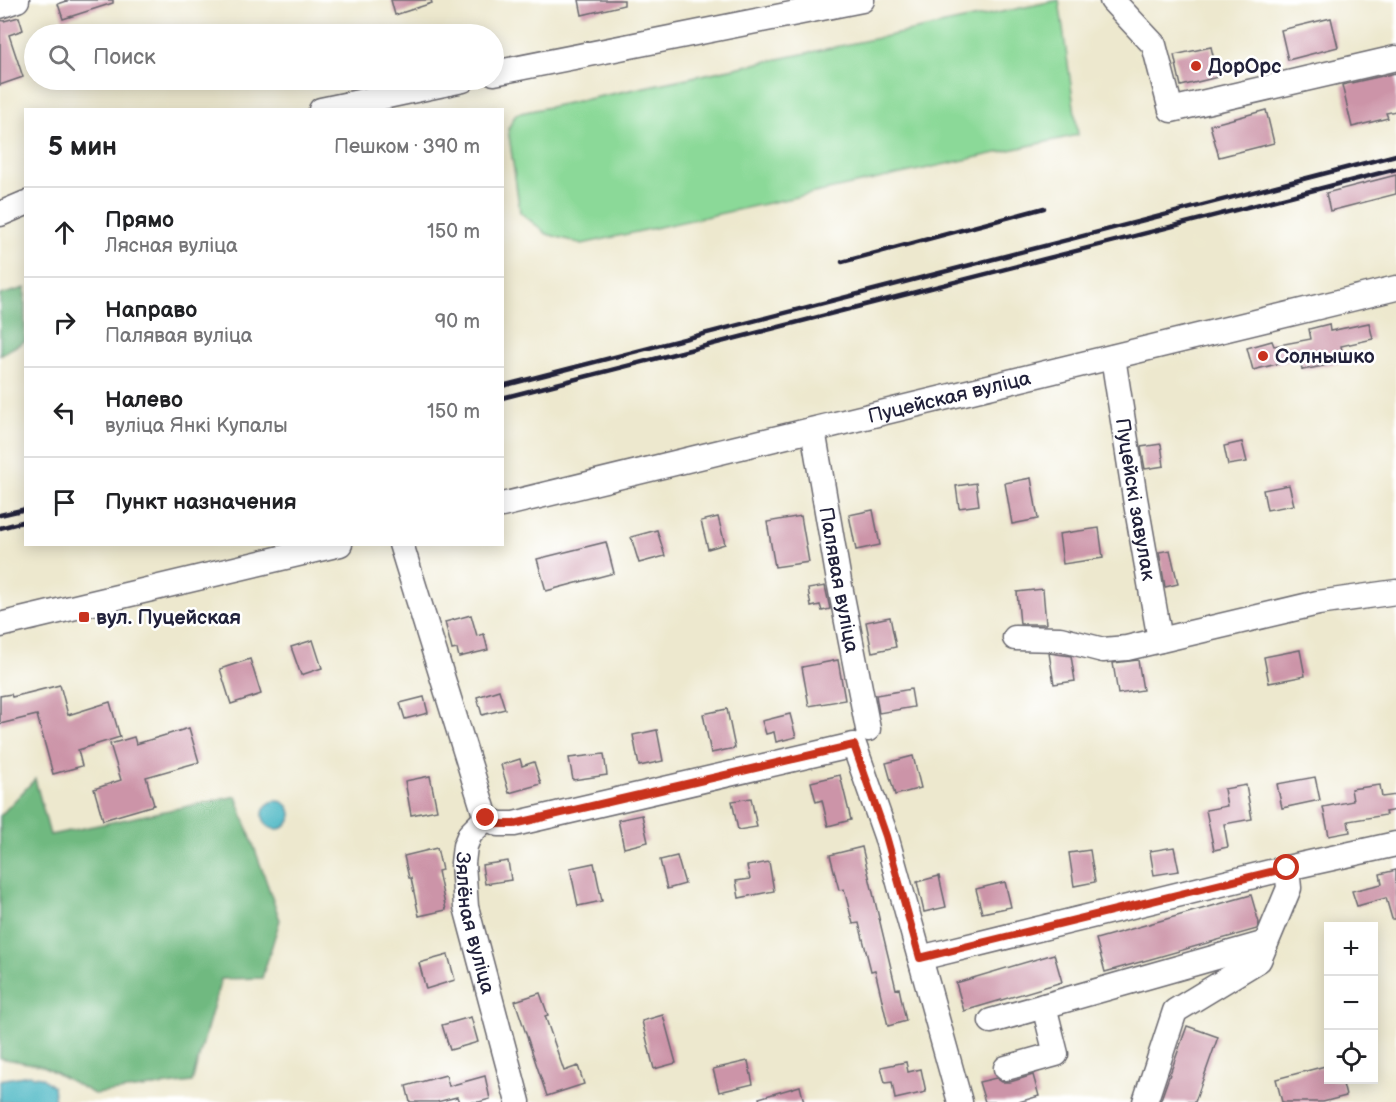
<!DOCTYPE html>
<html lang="ru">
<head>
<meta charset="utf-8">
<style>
  body { margin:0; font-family:"Balsamiq Sans",sans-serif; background:#f2f2f2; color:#202124 }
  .controls { position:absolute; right:18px; bottom:18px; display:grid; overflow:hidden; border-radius:0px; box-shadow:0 3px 15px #0003 }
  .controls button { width:54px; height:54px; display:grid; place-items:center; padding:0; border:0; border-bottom:2px solid #e0e0e0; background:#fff; color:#202124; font:30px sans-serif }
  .stop { position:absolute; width:18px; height:18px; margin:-14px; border:4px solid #c8321e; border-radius:50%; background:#fff }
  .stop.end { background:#c8321e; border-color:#fff; box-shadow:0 2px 6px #0008 }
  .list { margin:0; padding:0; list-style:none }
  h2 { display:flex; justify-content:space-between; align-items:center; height:78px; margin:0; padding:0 24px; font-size:26px }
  h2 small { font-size:20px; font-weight:400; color:#757577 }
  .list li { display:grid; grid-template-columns:39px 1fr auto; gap:18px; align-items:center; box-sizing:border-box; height:90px; padding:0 24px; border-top:2px solid #e0e0e0 }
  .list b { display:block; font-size:22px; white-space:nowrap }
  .list p { margin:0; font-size:20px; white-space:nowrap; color:#757577 }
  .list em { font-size:20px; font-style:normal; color:#757577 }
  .icon { flex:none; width:33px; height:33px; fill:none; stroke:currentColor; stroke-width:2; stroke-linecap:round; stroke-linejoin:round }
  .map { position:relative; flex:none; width:1396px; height:1102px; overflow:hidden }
  .search { position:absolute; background:#fff; box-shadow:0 3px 15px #0003; left:24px; top:24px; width:480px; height:66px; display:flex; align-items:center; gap:15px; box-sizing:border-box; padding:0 21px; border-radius:33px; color:#757577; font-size:22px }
  .panel { position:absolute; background:#fff; box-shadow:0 3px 15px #0003; left:24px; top:108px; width:480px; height:438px; border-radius:0px }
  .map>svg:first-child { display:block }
  .green { fill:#8bd998; stroke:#567e6a; stroke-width:1.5 }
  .forest { fill:#70b980; stroke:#496e5e; stroke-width:1.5 }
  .water { fill:#49b6c3; stroke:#366c7f; stroke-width:1.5 }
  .building { fill:#cc94a8 }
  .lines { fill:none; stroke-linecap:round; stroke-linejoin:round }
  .minor-casing { stroke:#69676e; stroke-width:27 }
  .minor { stroke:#fff; stroke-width:24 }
  .rail { stroke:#22223b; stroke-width:4.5 }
  .route { stroke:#c8321e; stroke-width:8 }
  .poi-dot { fill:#c8321e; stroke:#fff; stroke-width:2 }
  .labels { text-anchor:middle; stroke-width:5; stroke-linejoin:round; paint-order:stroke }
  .poi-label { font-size:20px; font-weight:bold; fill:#22223b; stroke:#fff; text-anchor:start }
  .street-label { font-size:20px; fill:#22223b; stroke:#fff }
</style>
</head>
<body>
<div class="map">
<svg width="1396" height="1102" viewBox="0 0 1396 1102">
  <rect width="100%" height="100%" fill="#fff"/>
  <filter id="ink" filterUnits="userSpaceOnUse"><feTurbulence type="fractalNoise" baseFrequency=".0167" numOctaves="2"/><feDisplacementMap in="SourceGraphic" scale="12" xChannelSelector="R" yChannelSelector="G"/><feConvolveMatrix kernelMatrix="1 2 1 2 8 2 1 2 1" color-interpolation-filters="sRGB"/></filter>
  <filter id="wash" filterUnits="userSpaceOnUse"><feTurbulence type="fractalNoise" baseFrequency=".008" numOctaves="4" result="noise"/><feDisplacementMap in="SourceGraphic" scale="24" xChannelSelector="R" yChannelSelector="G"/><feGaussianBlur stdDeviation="1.35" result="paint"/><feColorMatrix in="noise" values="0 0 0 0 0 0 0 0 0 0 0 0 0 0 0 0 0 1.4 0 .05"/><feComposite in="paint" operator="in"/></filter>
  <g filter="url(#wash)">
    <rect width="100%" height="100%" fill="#ede8ce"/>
    <path class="green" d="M1059 0 1078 135 582 244 547 234 520 212 508 129 516 114Z"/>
    <path class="forest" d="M25 288V341L0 355V295Z
      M35 779 50 835 236 796 280 920 262 978 221 979 192 1082 94 1094 43 1066 0 1058V816Z"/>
    <path class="water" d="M263 815a14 14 0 1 1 28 0a14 14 0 1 1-28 0Z
      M29 1075 41 1077 53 1087 55 1102H0V1080Z"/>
    <g id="blocks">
      <path class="building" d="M70 0H113V3L63 19 58 4Z
        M391 0H431L432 3 395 15Z
        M579 0H624V5L582 15Z
        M19 17 23 30 9 35 23 77 0 85V20L4 21Z
        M1331 18 1338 47 1288 60 1281 30Z
        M1211 47 1218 77 1181 86 1174 55Z
        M1396 73V111L1386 113 1388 118 1352 127 1342 85Z
        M1266 110 1274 143 1219 157 1210 125Z
        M1396 175V194L1330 211 1326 193Z
        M1369 323 1373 339 1341 346 1344 362 1302 370 1300 358 1253 370 1247 348 1272 341 1274 346 1311 339 1309 329 1329 324 1330 331Z
        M1242 442 1247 462 1228 465 1224 446Z
        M1161 444 1164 466 1145 469 1141 447Z
        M1031 478 1038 519 1012 524 1005 483Z
        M976 483 979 505 959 508 956 486Z
        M1289 485 1294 505 1267 510 1263 490Z
        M873 510 880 545 856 550 849 515Z
        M801 516 809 562 775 567 767 522Z
        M718 517 725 544 708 549 701 521Z
        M1099 528 1103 558 1063 564 1059 534Z
        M657 530 665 556 639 563 631 537Z
        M606 542 614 573 546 591 537 559Z
        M1170 550 1178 584 1165 587 1159 552Z
        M825 586 830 609 822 611 820 605 811 607 808 589Z
        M1043 589 1046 624H1020L1017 592Z
        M471 615 477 636 484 634 488 650 459 657 457 649 452 650 445 622Z
        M890 617 896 647 872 652 866 622Z
        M313 640 322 668 301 675 291 647Z
        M1300 650 1305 676 1269 683 1264 657Z
        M1049 653 1071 656 1075 681 1054 684Z
        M250 659 261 694 231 704 220 669Z
        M838 660 845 700 809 706 802 667Z
        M1138 660 1143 690 1118 694 1113 663Z
        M60 685 68 715 110 702 120 737 78 750 82 766 53 774 37 715 0 724V696L11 694 12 697Z
        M911 689 914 707 879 713 876 695Z
        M499 690 505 709 482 715 477 697Z
        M424 697 428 713 405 719 400 703Z
        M727 709 735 748 711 753 703 714Z
        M790 714 796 737 776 742 774 732 766 734 762 721Z
        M189 728 199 762 146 777 154 805 103 820 94 789 121 780 110 744 134 737 136 744Z
        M657 730 663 761 639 766 633 735Z
        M604 754 607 775 573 780 569 758Z
        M913 756 921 788 895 795 886 763Z
        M520 759 522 766 534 762 541 784 509 793 501 765Z
        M840 775 851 820 828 826 822 800 816 802 811 782Z
        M430 776 437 810 411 815 405 781Z
        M1315 777 1320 800 1282 808 1277 784Z
        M1246 785 1252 819 1224 824 1228 847 1214 850 1206 810 1227 806 1224 789Z
        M1380 785 1382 797 1396 795V810L1385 812 1386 815 1348 821 1350 832 1329 836 1323 807 1353 801 1351 789Z
        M751 798 757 827 738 830 732 801Z
        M642 815 648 842 624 848 618 820Z
        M862 847 896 989 899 988 906 1021 888 1026 875 970 871 971 859 923 853 924 844 889 839 890 830 855Z
        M1174 847 1179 871 1154 875 1150 851Z
        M437 848 442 870 438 871 446 910 419 916 411 878H409L404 856Z
        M1090 850 1095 882 1074 886 1069 853Z
        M677 856 685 884 667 889 660 860Z
        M508 861 511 880 485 884 482 865Z
        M769 862 774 891 739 898 736 881 750 879 747 866Z
        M594 863 602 901 578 906 570 868Z
        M1396 870V919H1392L1386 898 1357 906 1352 891 1382 884 1380 874Z
        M939 876 946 907 924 912 917 882Z
        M1005 882 1011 907 982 913 976 889Z
        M1251 895 1259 923 1257 929 1105 972 1096 939Z
        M1054 954 1062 982 964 1011 956 983Z
        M448 955 455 980 426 989 419 963Z
        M540 993 548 1015 545 1016 564 1071 578 1066 584 1084 547 1096 515 1001Z
        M663 1015 676 1063 654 1069 642 1021Z
        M471 1017 478 1042 450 1050 442 1025Z
        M1187 1026 1218 1037 1195 1102H1160Z
        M748 1061 753 1084 719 1092 713 1069Z
        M906 1062 908 1072 921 1069 926 1092 895 1099 892 1082 885 1083 881 1067Z
        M1329 1065V1080H1342L1346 1096 1323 1102H1282L1276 1079Z
        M446 1075 449 1086 485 1076 490 1099 479 1102H459L457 1097 437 1102H410L406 1086Z
        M1033 1075 1039 1096 1019 1102H985L979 1082 996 1078 1002 1082H1010Z
        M800 1086 804 1102H760L759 1098Z"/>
    </g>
  </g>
  <g filter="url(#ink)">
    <use href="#blocks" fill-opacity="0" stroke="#69676e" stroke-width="1.5"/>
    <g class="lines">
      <defs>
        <g id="minor">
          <path d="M1112 0 1154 45 1171 110 1396 58"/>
          <path d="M0 6 17 0"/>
          <path d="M494 73 862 0"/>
          <path d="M321 110 463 80"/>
          <path d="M0 214 26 203"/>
          <path id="s1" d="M1113 357 1135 498 1160 640"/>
          <path id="s2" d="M813 430 839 581 868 729"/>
          <path id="s3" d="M502 505 1396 288"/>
          <path d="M401 544 486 818"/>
          <path d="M0 625 340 544"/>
          <path d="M1015 638 1060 639 1103 650 1127 648 1318 603 1396 592"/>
          <path d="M486 818 499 824H514L854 745 886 836 960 1102"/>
          <path id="s4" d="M486 818 470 834 465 846 463 863 466 907 518 1102"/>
          <path d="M920 958 1287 868 1396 844"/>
          <path d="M991 1021 1266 943"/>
          <path d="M1006 1068 1056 1054 1044 1006"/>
          <path d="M1145 1102 1175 1011 1259 960 1289 888 1287 868"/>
        </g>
      </defs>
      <use href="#minor" class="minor-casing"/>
      <use href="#minor" class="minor"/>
      <path class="rail" d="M842 262 1044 208
        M502 386 1396 155
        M502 398 1396 169
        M0 515 26 509
        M0 528 26 521"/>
    </g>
  </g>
  <g class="lines" filter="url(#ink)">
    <path class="route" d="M486 818 499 824H514L854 745 886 836 920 958 1287 868"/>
  </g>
  <g class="poi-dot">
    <circle cx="1196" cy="66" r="6"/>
    <circle cx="1263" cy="356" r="6"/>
    <rect x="78" y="611" width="12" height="12" rx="3"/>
  </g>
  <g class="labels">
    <g class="poi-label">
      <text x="1208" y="73">ДорОрс</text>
      <text x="1275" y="363">Солнышко</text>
      <text x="96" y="624">вул. Пуцейская</text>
    </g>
    <g class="street-label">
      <text dy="7" stroke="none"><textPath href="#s3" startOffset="460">Пуцейская вуліца</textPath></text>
      <text dy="7" stroke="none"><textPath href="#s1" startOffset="144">Пуцейскі завулак</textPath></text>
      <text dy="7" stroke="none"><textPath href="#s2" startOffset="152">Палявая вуліца</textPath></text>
      <text dy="7" stroke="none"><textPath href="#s4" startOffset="114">Зялёная вуліца</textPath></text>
    </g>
  </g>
</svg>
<div class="controls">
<button>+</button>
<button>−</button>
<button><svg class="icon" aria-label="locate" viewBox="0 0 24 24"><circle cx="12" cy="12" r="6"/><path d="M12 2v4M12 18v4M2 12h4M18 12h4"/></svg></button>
</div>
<div class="stop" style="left:1287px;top:868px"></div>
<div class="stop end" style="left:486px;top:818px"></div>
<div class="search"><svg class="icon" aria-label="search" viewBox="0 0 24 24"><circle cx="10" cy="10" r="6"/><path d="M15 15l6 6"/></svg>Поиск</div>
<section class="panel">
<h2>5 мин<small>Пешком · 390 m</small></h2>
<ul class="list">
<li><svg class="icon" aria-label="ahead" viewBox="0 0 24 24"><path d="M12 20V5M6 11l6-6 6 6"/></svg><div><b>Прямо</b><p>Лясная вуліца</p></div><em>150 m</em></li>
<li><svg class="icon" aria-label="right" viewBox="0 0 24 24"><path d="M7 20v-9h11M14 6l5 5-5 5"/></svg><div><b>Направо</b><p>Палявая вуліца</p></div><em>90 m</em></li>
<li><svg class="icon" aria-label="left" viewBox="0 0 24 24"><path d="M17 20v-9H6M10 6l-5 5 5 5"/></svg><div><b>Налево</b><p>вуліца Янкі Купалы</p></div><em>150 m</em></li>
<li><svg class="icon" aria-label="arrive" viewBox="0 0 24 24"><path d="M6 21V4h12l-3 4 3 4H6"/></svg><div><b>Пункт назначения</b></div></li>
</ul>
</section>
</div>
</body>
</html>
